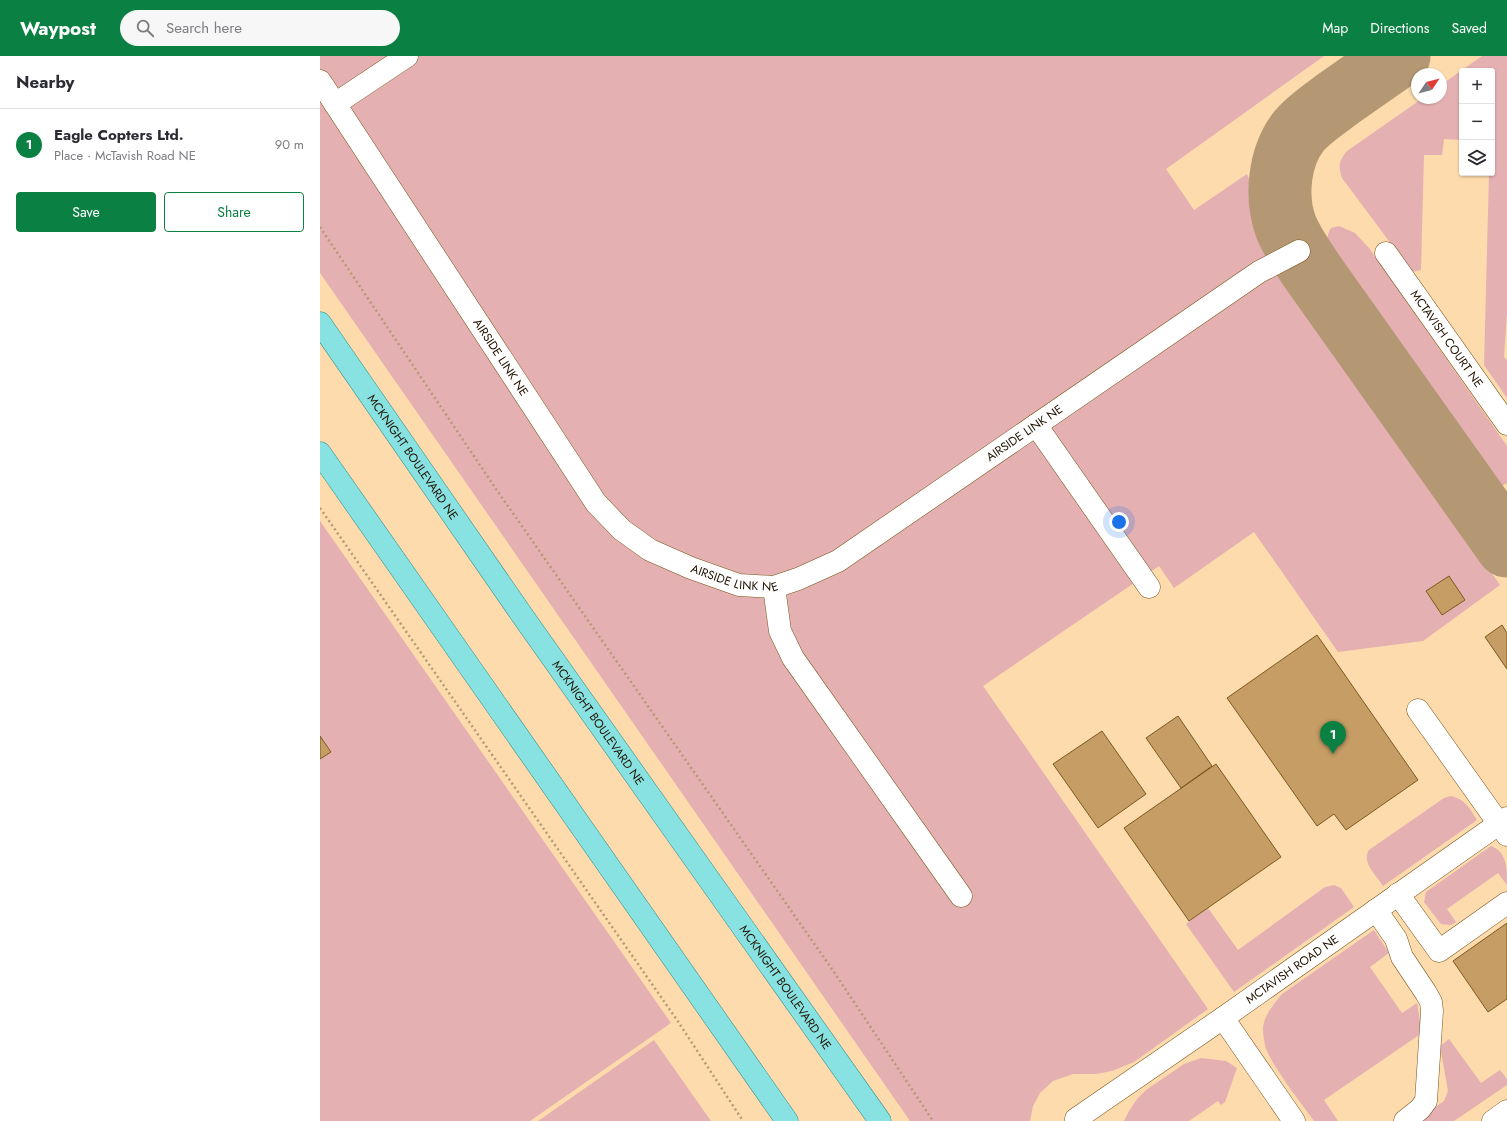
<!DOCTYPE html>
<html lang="en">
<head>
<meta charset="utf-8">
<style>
  body { margin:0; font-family:Jost,sans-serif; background:#f7f7f7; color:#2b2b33 }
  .controls { position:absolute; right:12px; top:12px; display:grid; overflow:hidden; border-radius:4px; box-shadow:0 1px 3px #0004 }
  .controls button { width:36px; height:36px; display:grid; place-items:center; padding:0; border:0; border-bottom:1px solid #e1e1e2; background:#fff; color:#2b2b33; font:20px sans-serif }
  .compass { position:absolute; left:1091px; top:12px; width:36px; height:36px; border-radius:50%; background:#fff; box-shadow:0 1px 3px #0004; rotate:55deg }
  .you { position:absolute; left:799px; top:466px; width:14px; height:14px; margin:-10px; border:3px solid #fff; border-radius:50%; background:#1a73e8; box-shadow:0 0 0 6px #1a73e833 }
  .badge { display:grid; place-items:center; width:26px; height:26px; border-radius:50%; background:#0b8043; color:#fff; font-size:13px; font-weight:700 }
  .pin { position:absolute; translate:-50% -33px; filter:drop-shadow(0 1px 2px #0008) }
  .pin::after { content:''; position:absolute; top:21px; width:14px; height:12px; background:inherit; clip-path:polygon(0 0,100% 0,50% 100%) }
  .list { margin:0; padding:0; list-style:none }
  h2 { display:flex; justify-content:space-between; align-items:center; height:52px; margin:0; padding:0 16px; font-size:17px }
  h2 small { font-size:13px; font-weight:400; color:#7c7c81 }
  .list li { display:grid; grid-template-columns:26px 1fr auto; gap:12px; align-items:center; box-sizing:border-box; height:72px; padding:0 16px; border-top:1px solid #e1e1e2 }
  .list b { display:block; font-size:15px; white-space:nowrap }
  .list p { margin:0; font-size:13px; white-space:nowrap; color:#7c7c81 }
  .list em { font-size:13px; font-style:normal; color:#7c7c81 }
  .actions { display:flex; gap:8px; padding:12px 16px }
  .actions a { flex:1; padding:9px 0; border:1px solid #0b8043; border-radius:4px; text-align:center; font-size:14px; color:#0b8043 }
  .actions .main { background:#0b8043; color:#fff }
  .icon { flex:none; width:22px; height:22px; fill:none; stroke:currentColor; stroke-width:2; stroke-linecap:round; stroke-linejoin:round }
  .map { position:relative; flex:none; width:1187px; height:1065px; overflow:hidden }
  header { display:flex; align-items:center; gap:24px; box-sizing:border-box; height:56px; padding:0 20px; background:#0b8043; color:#fff }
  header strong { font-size:19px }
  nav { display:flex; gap:22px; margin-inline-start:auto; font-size:14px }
  .search { width:280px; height:36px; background:#f7f7f7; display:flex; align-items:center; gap:10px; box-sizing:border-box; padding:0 14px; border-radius:22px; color:#7c7c81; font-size:15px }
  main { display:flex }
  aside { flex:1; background:#fff }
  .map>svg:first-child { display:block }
  .green { fill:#e4b0b2 }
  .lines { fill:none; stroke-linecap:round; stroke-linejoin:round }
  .taxiway { stroke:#b49874; stroke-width:63 }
  .building { fill:#c59d65; stroke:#7d581e }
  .minor-casing { stroke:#795419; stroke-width:23 }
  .major-casing { stroke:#308c87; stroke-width:23 }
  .path { stroke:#b49974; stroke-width:2.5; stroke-dasharray:2 3; stroke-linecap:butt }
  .minor { stroke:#fff; stroke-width:22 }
  .major { stroke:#88e2e2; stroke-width:22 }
  .labels { text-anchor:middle; stroke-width:4; stroke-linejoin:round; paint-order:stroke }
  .street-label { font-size:12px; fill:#201100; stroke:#fdecd5 }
</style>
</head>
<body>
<header>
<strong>Waypost</strong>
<div class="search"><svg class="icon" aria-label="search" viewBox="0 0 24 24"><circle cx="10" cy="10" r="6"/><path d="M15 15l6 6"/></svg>Search here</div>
<nav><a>Map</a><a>Directions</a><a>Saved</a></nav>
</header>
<main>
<aside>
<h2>Nearby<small></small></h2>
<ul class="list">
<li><span class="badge">1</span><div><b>Eagle Copters Ltd.</b><p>Place · McTavish Road NE</p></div><em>90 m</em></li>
</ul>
<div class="actions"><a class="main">Save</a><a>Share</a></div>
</aside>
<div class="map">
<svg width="1187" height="1065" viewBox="0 0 1187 1065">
  <rect width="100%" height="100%" fill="#fddbad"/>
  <path class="green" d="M0 0H1004L846 113 874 154 927 118C933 131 934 144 938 158 943 175 951 191 959 207L1147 462 1138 469 1180 529 1103 585 1018 596 934 476 854 532 839 510 663 630 888 953 814 1006 792 1015 776 1018H753L733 1025 720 1037 713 1050 710 1065H590L0 217Z
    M1162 0H1187V257L1184 301 1187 304V342L1164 309 1169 117H1172V15H1142V84L1124 83 1122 99H1104L1101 214 1092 216 1022 122C1018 110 1019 105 1027 95L1103 42H1121V29Z
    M1019 170 1035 177 1049 192 1187 390V427L1173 436 1018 215C1011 201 1002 186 1011 172Z
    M0 465 351 967 210 1065H0Z
    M1131 740C1145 743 1150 753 1157 764L1063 830C1056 819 1041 806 1049 794L1124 742Z
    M1171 790C1187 796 1187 812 1187 829L1178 817 1127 853 1136 866 1131 869 1121 868 1104 846 1106 836Z
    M1014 829 1021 832 1034 851 914 936 866 868 888 852 918 894 1005 831Z
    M1054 874 1069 897 1050 911 1082 957 1097 947 1102 977 1004 1044 1018 1065H994C979 1044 958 1018 947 995 944 988 943 978 943 971 945 958 954 948 962 938Z
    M1129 983 1161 1027 1180 1014 1187 1023V1029L1134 1065H1095L1124 1045 1128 1035 1120 990Z
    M334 984 391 1065H218Z
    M881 1002 906 1005 917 1012 905 1046 901 1049 898 1045 869 1065H804L809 1055 817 1043 826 1034 864 1008Z"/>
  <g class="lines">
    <path class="taxiway" d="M1079 0C1059 14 1039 28 1019 42 1006 52 990 62 979 75 959 100 955 141 966 171 973 188 985 205 996 221L1187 490"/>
  </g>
  <path class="building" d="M1129 520 1145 544 1122 559 1106 535Z
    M1182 569 1187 577V613L1165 581Z
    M997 579 1098 724 1026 774 1014 758 997 770 907 642Z
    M858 660 892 710 861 732 826 682Z
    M782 675 826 738 778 772 733 708Z
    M0 680 11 696 0 703Z
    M896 708 961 801 869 865 804 772Z
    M1187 867V943L1168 956 1133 905Z"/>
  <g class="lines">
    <defs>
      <g id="minor">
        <path id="s1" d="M0 25 276 447 302 474 330 494 371 512 419 529 454 531 478 523 518 505 939 216 979 195"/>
        <path d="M15 48 87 0"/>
        <path id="s2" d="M1066 197 1187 368"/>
        <path d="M716 369 829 531"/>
        <path d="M454 531 460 575 473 602 641 840"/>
        <path d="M1098 654 1187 779"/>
        <path d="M1078 838 1119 895 1187 847"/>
        <path d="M1056 854 1076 883 1082 901 1106 937 1111 946 1112 955 1106 1045 1100 1053 1085 1065"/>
        <path d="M903 962 974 1065"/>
        <path id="s3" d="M756 1063 903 962 1187 762"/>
        <path d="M1173 1065 1187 1055"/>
      </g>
      <g id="major">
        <path id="s4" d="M0 267 204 562 560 1065"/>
        <path d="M0 397 467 1065"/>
      </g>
    </defs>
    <use href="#minor" class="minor-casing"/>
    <use href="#major" class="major-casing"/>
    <path class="path" d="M0 171 176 433 514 916 613 1065
      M0 452 357 964 423 1065"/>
    <use href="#minor" class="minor"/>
    <use href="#major" class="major"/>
  </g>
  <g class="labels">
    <g class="street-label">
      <text dy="4" stroke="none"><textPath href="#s2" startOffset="105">MCTAVISH COURT NE</textPath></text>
      <text dy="4" stroke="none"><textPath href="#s1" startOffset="330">AIRSIDE LINK NE</textPath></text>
      <text dy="4" stroke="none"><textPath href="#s1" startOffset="1002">AIRSIDE LINK NE</textPath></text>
      <text dy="4" stroke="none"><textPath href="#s4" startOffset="163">MCKNIGHT BOULEVARD NE</textPath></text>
      <text dy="4" stroke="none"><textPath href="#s1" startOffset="666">AIRSIDE LINK NE</textPath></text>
      <text dy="4" stroke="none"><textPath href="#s4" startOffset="487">MCKNIGHT BOULEVARD NE</textPath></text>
      <text dy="4" stroke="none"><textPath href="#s3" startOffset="263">MCTAVISH ROAD NE</textPath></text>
      <text dy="4" stroke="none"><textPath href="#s4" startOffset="811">MCKNIGHT BOULEVARD NE</textPath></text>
    </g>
  </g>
</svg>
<div class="controls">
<button>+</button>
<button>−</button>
<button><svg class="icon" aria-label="layers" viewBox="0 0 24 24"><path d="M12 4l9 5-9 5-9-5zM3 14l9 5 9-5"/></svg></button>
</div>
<svg class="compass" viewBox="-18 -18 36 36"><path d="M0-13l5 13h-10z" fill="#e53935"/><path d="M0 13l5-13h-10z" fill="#7c7c81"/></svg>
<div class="you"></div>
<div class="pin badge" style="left:1013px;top:698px">1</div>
</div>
</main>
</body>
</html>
